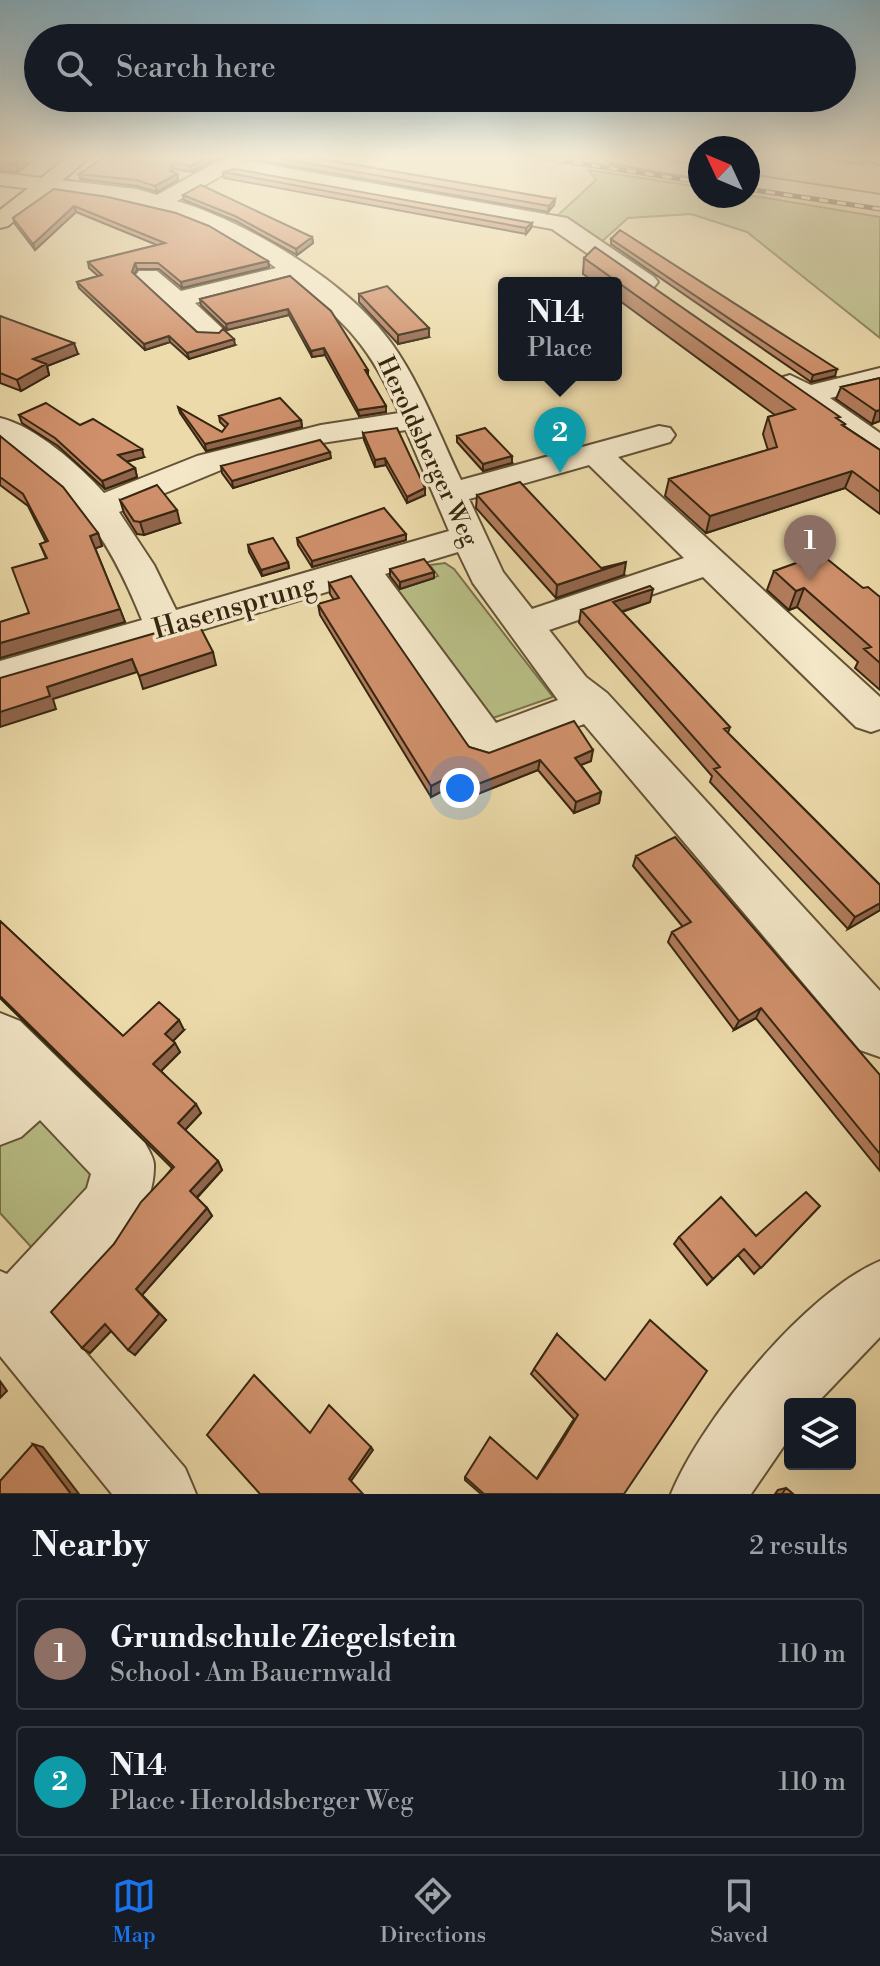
<!DOCTYPE html>
<html lang="en">
<head>
<meta charset="utf-8">
<style>
  body { margin:0; font-family:"Libre Bodoni",serif; background:#20242c; color:#f1f3f6 }
  .controls { position:absolute; right:24px; bottom:24px; display:grid; overflow:hidden; border-radius:8px; box-shadow:0 8px 32px #0002 }
  .controls button { width:72px; height:72px; display:grid; place-items:center; padding:0; border:0; border-bottom:2px solid #363941; background:#171b24; color:#f1f3f6; font:40px sans-serif }
  .compass { position:absolute; left:688px; top:136px; width:72px; height:72px; border-radius:50%; background:#171b24; box-shadow:0 8px 32px #0002; rotate:314deg }
  .you { position:absolute; left:460px; top:788px; width:28px; height:28px; margin:-20px; border:6px solid #fff; border-radius:50%; background:#1a73e8; box-shadow:0 0 0 12px #1a73e833 }
  .badge { display:grid; place-items:center; width:52px; height:52px; border-radius:50%; background:#1a73e8; color:#fff; font-size:26px; font-weight:700 }
  .pin { position:absolute; translate:-50% -66px; filter:drop-shadow(0 2px 4px #0008) }
  .pin::after { content:''; position:absolute; top:42px; width:28px; height:24px; background:inherit; clip-path:polygon(0 0,100% 0,50% 100%) }
  .popup { position:absolute; left:498px; top:277px; width:124px; height:104px; box-sizing:border-box; display:grid; place-content:center; border-radius:8px; background:#171b24; filter:drop-shadow(0 2px 6px #0005); font-size:26px; white-space:nowrap; color:#9ea1a6 }
  .popup b { font-size:30px; color:#f1f3f6 }
  .popup::after { content:''; position:absolute; left:50%; top:100%; margin-left:-16px; border:16px solid transparent; border-top-color:#171b24 }
  .list { margin:0; padding:0; list-style:none }
  h2 { display:flex; justify-content:space-between; align-items:center; height:104px; margin:0; padding:0 32px; font-size:34px }
  h2 small { font-size:26px; font-weight:400; color:#9ea1a6 }
  .list li { display:grid; grid-template-columns:52px 1fr auto; gap:24px; align-items:center; box-sizing:border-box; height:112px; margin:0 16px 16px; padding:0 16px; border:2px solid #363941; border-radius:8px }
  .list b { display:block; font-size:30px; white-space:nowrap }
  .list p { margin:0; font-size:26px; white-space:nowrap; color:#9ea1a6 }
  .list em { font-size:26px; font-style:normal; color:#9ea1a6 }
  .icon { flex:none; width:44px; height:44px; fill:none; stroke:currentColor; stroke-width:2; stroke-linecap:round; stroke-linejoin:round }
  .map { position:relative; flex:none; width:880px; height:1494px; overflow:hidden }
  .search { position:absolute; background:#171b24; box-shadow:0 8px 32px #0002; left:24px; right:24px; top:24px; height:88px; display:flex; align-items:center; gap:20px; box-sizing:border-box; padding:0 28px; border-radius:44px; color:#9ea1a6; font-size:30px }
  .sheet { height:360px; background:#171b24 }
  nav { display:flex; justify-content:space-around; align-items:center; box-sizing:border-box; height:112px; border-top:2px solid #363941; background:#171b24; font-size:22px; color:#9ea1a6 }
  nav a { display:grid; justify-items:center; gap:4px }
  nav .on { color:#1a73e8 }
  .map>svg:first-child { display:block }
  .green { fill:#b9bf87; stroke:#78724c; stroke-width:2 }
  .lines { fill:none; stroke-linecap:round; stroke-linejoin:round }
  .minor-casing { stroke:#645336; stroke-width:4 }
  .major-casing { stroke:#362610; stroke-width:4 }
  .minor { fill:#f3e7c8; fill-rule:evenodd }
  .major { fill:#ecdaaa; fill-rule:evenodd }
  .rail-casing { stroke:#362610; stroke-width:5 }
  .rail { stroke:#f3e7c8; stroke-width:3; stroke-dasharray:9; stroke-linecap:butt }
  .wall { fill:#b27c5c; stroke:#362610; stroke-width:2 }
  .shaded-wall { fill:#91654b; stroke:#362610; stroke-width:2 }
  .building { fill:#cf906b; stroke:#362610; stroke-width:2 }
  .labels { text-anchor:middle; stroke-width:7; stroke-linejoin:round; paint-order:stroke }
  .far-street-label { font-size:24px; fill:#362610; stroke:#f3e7c8 }
  .street-label { font-size:28px; fill:#362610; stroke:#f3e7c8 }
</style>
</head>
<body>
<div class="map">
<svg width="880" height="1494" viewBox="0 0 880 1494">
  <rect width="100%" height="100%" fill="#ecdaaa"/>
  <filter id="stains"><feTurbulence type="fractalNoise" baseFrequency=".0025" numOctaves="4"/><feColorMatrix values="0 0 0 0 .2 0 0 0 0 .09 0 0 0 0 .02 0 0 0 .5 -.17"/></filter>
  <radialGradient id="worn" r=".72"><stop offset=".6" stop-color="#630" stop-opacity="0"/><stop offset="1" stop-color="#630" stop-opacity=".3"/></radialGradient>
  <path class="green" d="M589 170 700 187V196L748 195 880 217V338L747 232 691 214 628 218 599 244 557 216 596 180Z
    M445 563 454 569 553 697 490 719 386 578 397 575 406 586 438 576 430 565Z
    M46 1110 96 1161 75 1230 44 1261 0 1213V1132Z"/>
  <g class="lines">
    <defs>
      <path id="minor" d="M602 157H647L700 166V178L612 163Z
        M867 157H880V164L870 161Z
        M236 159 567 218 654 277 658 282 654 287H636L552 229 236 171 228 172 177 201C249 223 348 282 392 344 421 385 439 434 461 480L659 426 670 428 675 435 670 442 618 457 880 697V729L871 732 856 727 703 577 549 630 586 677 607 693 880 991V1057L860 1050 584 724 487 761 471 756 353 584 0 691V661L142 620C108 536 76 491 0 441V418C35 426 80 466 104 493L197 456 321 425 399 413C371 347 346 322 291 279L195 303 224 330 220 336H200L135 276 139 271H157L181 291 276 268C192 202 101 198 0 185V173L137 189 157 195 216 162ZM406 430 449 531 176 610 154 565 119 512 221 470 322 443ZM589 465 684 558 532 609 503 572 469 499ZM458 552 473 583 558 700 496 723 385 574Z
        M748 175 880 195V209L748 187Z
        M880 368V386L830 398 880 433V458L869 455 775 384 780 378 790 375 811 385Z
        M0 1013 20 1021 145 1143C148 1149 154 1158 154 1165 155 1225 92 1277 56 1318L185 1468 196 1494H112L0 1356V1271L7 1274 87 1188 91 1174 40 1120 21 1137 0 1145Z
        M880 1261V1337L816 1404H790V1437L751 1494H671C701 1420 806 1292 880 1261Z"/>
      <path id="major" d="M68 157H90L8 226 0 228V210Z"/>
    </defs>
    <use href="#minor" class="minor-casing"/>
    <use href="#major" class="major-casing"/>
    <use href="#minor" class="minor"/>
    <use href="#major" class="major"/>
    <defs>
      <path id="rail" d="M538 157 700 182
        M748 189 880 209"/>
    </defs>
    <use href="#rail" class="rail-casing"/>
    <use href="#rail" class="rail"/>
  </g>
  <path class="wall" d="M0 157H36L18 172 0 171Z
    M105 157H231L215 159 192 172 174 169 173 172 177 174 178 180 157 192 137 186 80 179 79 174Z
    M241 157H311L555 199 554 205 548 212Z
    M809 157H867L866 161 861 164Z
    M223 172 532 223 531 228 526 234 224 178Z
    M54 189 268 261 269 267 182 288 159 269H137L134 275 197 332 235 345 189 359 170 342 145 350 79 288 77 282 98 276 89 268 88 262 157 245 76 212 35 250 15 224 13 218Z
    M183 195 312 237 313 243 297 255 236 221 184 200Z
    M611 239 835 376 811 382 611 244Z
    M584 258 839 420 845 424 844 426 880 450V514L845 488 706 533 665 496 669 479 768 450 763 434 768 417 775 415 616 298V283H596L583 274Z
    M290 276 368 370V376L386 406V412L359 416 325 355 312 357 289 315 227 330 201 305 200 299Z
    M359 294 429 337 398 344 359 302Z
    M0 316 78 354 47 366 49 375 21 391 0 383Z
    M880 378V421L872 424 836 399 841 387Z
    M178 407 222 432 226 428 220 422 219 416 301 420 302 427 206 451 180 413Z
    M19 415 80 425 144 457 126 462 135 468 137 477 105 489 58 446 22 423Z
    M363 433 425 495 407 503 386 465 375 467 364 440Z
    M0 436 98 533 102 546 95 548 125 622 0 658V622L29 613 46 558 40 544 46 542 28 506 0 485Z
    M457 436 512 463 483 471 457 442Z
    M331 458 233 488 222 473 221 466Z
    M477 495 601 568 624 575 556 598 476 508Z
    M120 500 180 523 144 535 137 534 124 513Z
    M297 538 406 540 312 567 298 545Z
    M248 545 288 562 289 568 262 576 249 552Z
    M390 569 434 572V578L400 589 390 576Z
    M774 571 863 588 880 597V690L855 668 858 662 797 607 789 610 767 590Z
    M329 583 469 747 489 753 591 761 581 765 601 792 599 803 574 813 538 770 470 797 460 782 431 797 320 615 318 604 334 600 330 594Z
    M650 602 622 612 730 727 728 733 880 885V910L848 929 710 782 712 776 579 623 581 610Z
    M636 856 880 1075V1171L756 1018 734 1030 668 942 672 932 683 927 633 866Z
    M0 921 123 1036 184 1030 173 1041 180 1052 161 1071 201 1113 185 1130 218 1161 222 1170 197 1198 207 1208 212 1216 142 1295 166 1320 135 1355 111 1331 90 1353 82 1348 114 1244 172 1168 0 998Z
    M820 1206 754 1274 738 1255 707 1285 674 1244 679 1237 756 1236Z
    M557 1334 624 1494H481L465 1480V1477L537 1478 574 1419 531 1374Z
    M786 1488 793 1494H775L778 1490Z"/>
  <path class="shaded-wall" d="M23 157H36L18 172 16 163Z
    M208 157H231L215 159 192 172 191 166Z
    M863 157H867L866 161 861 164Z
    M177 174 178 180 157 192 155 186Z
    M555 199 554 205 548 212 549 206Z
    M74 206 76 212 35 250 33 244Z
    M532 223 531 228 526 234V228Z
    M312 237 313 243 297 255 296 249Z
    M268 261 269 267 182 288 181 282Z
    M135 263 137 269 133 278 132 272Z
    M288 309 289 315 227 330 226 324Z
    M429 328V337L398 344V335Z
    M169 336 170 342 145 350 144 344Z
    M234 339 235 345 189 359 187 353Z
    M74 343 78 354 47 366 49 375 21 391 17 380 33 359Z
    M324 348 325 355 312 357 311 351Z
    M837 369 835 376 811 382 813 375Z
    M386 406V412L359 416 358 410Z
    M880 410V421L872 424 876 411Z
    M301 420 302 427 206 451 205 444Z
    M142 449 144 457 121 463 118 455Z
    M330 452 331 458 233 488 232 481Z
    M512 456V463L483 471V464Z
    M385 458 386 465 375 467V460Z
    M135 468 137 477 105 489 102 481Z
    M852 471 845 488 706 533 710 516Z
    M425 488V495L407 503V497Z
    M177 510 180 523 144 535 140 522Z
    M98 533 102 546 94 549 90 536Z
    M406 534V540L312 567V561Z
    M288 562 289 568 262 576 261 570Z
    M626 562 624 575 556 598 557 585Z
    M434 572V578L400 589V582Z
    M804 588 797 607 789 610 796 591Z
    M653 589 650 602 611 615 613 602Z
    M120 609 125 622 0 658V643Z
    M213 652 216 665 143 689 139 676Z
    M132 659 137 672 53 699 56 709 0 727V712L47 687Z
    M593 750 591 761 573 768 575 758Z
    M540 760 538 770 470 797V787Z
    M460 771V782L431 797V786Z
    M601 792 599 803 574 813 576 802Z
    M880 903V910L848 929 855 917Z
    M761 1008 756 1018 734 1030 739 1021Z
    M179 1020 184 1030 170 1044 165 1034Z
    M175 1043 180 1052 158 1074 153 1064Z
    M196 1104 201 1113 183 1132 178 1123Z
    M218 1161 222 1170 195 1199 190 1191Z
    M207 1208 212 1216 142 1295 166 1320 135 1355 128 1350 136 1289Z
    M105 1324 112 1330 90 1353 82 1348Z
    M0 1381 7 1391 0 1398Z
    M33 1444 43 1447 79 1494H71Z
    M371 1447 373 1450 351 1481 349 1479Z"/>
  <path class="building" d="M0 157H23L16 163 0 162Z
    M105 157H208L191 166 173 163 170 171 177 174 155 186 136 180 79 174Z
    M272 157H308L555 199 549 206Z
    M235 169 532 223 526 228 223 172Z
    M201 185 312 237 296 249 235 216 183 195Z
    M54 189 108 197 176 213 209 226 268 261 181 282 158 263H135L132 272 197 332 219 333 223 329 234 339 187 353 169 336 144 344 77 282 102 275 88 262 165 243 74 206 33 244 13 218Z
    M620 230 837 369 813 375 611 239Z
    M595 247 840 417 836 418 845 424 842 425 880 450V492L852 471 710 516 669 479 777 447 768 417 795 409 584 258Z
    M290 276 331 311 368 370H365L386 406 358 410 324 348 311 351 288 309 226 324 200 299Z
    M387 286 429 328 398 335 359 294Z
    M0 316 74 343 33 359 46 364 17 380 0 373Z
    M880 378V410L876 411 841 387Z
    M280 398 301 420 205 444 178 407 222 432 228 424 219 416Z
    M46 403 80 425 93 419 142 449 118 455 135 468 102 481 55 438 19 415Z
    M397 428 425 488 407 497 385 458 375 460 363 433Z
    M485 428 512 456 483 464 457 436Z
    M0 436 63 487 98 533 90 536 120 609 0 643V622L29 613 12 568 47 558 40 544 48 541 23 494 0 477Z
    M320 440 330 452 232 481 221 466Z
    M520 482 601 568 626 562 557 585 477 495Z
    M157 485 177 510 140 522 134 521 120 500Z
    M384 508 406 534 312 561 297 538Z
    M273 538 288 562 261 570 248 545Z
    M821 554 863 588 868 587 880 597V663L864 649 871 647 804 588 796 591 774 571Z
    M424 559 434 572 400 582 390 569Z
    M351 576 469 747 489 753 574 721 593 750 575 758 601 792 576 802 540 760 470 787 460 771 431 786 318 604 339 598 329 583Z
    M650 586 653 589 613 602 730 727 724 729 880 885V903L855 917 714 769 720 767 581 610Z
    M197 621 213 652 139 676 132 659 47 687 50 696 0 712V678Z
    M675 837 880 1075V1154L761 1008 739 1021 672 932 691 922 636 856Z
    M0 921 123 1036 159 1002 179 1020 165 1034 175 1043 153 1064 196 1104 178 1123 218 1161 190 1191 207 1208 136 1289 159 1314 128 1350 105 1324 82 1348 51 1312 114 1244 141 1202 174 1167 0 996Z
    M806 1192 820 1206 761 1268 744 1249 713 1279 679 1237 721 1197 756 1236Z
    M650 1320 707 1371 624 1494H484L465 1477 490 1437 537 1479 559 1446 578 1415 534 1369 557 1334 605 1380Z
    M254 1375 310 1433 329 1405 371 1447 349 1479 363 1494H260L207 1435Z
    M33 1444 71 1494H0V1481Z
    M786 1488 793 1494H782Z"/>
  <linearGradient id="sky" x2="0" y2="1"><stop stop-color="#89b7cc"/><stop offset="0.43" stop-color="#f6eed9"/><stop offset="1" stop-color="#f6eed9" stop-opacity="0"/></linearGradient>
  <rect width="880" height="366" fill="url(#sky)"/>
  <g class="labels">
    <g class="far-street-label">
      <text transform="translate(428 451) rotate(65)" y="8">Heroldsberger Weg</text>
    </g>
    <g class="street-label">
      <text transform="translate(234 606) rotate(-16)" y="10">Hasensprung</text>
    </g>
  </g>
  <rect width="100%" height="100%" filter="url(#stains)"/>
  <rect width="100%" height="100%" fill="url(#worn)"/>
</svg>
<div class="controls">
<button><svg class="icon" aria-label="layers" viewBox="0 0 24 24"><path d="M12 4l9 5-9 5-9-5zM3 14l9 5 9-5"/></svg></button>
</div>
<svg class="compass" viewBox="-18 -18 36 36"><path d="M0-13l5 13h-10z" fill="#e53935"/><path d="M0 13l5-13h-10z" fill="#9ea1a6"/></svg>
<div class="you"></div>
<div class="pin badge" style="left:810px;top:581px;background:#8d6e63">1</div>
<div class="pin badge" style="left:560px;top:473px;background:#0f9aa8">2</div>
<div class="popup"><b>N14</b>Place</div>
<div class="search"><svg class="icon" aria-label="search" viewBox="0 0 24 24"><circle cx="10" cy="10" r="6"/><path d="M15 15l6 6"/></svg>Search here</div>
</div>
<section class="sheet">
<h2>Nearby<small>2 results</small></h2>
<ul class="list">
<li><span class="badge" style="background:#8d6e63">1</span><div><b>Grundschule Ziegelstein</b><p>School · Am Bauernwald</p></div><em>110 m</em></li>
<li><span class="badge" style="background:#0f9aa8">2</span><div><b>N14</b><p>Place · Heroldsberger Weg</p></div><em>110 m</em></li>
</ul>
</section>
<nav>
<a class="on"><svg class="icon" aria-label="map" viewBox="0 0 24 24"><path d="M3 6l6-2 6 2 6-2v14l-6 2-6-2-6 2zM9 4v14M15 6v14"/></svg>Map</a>
<a><svg class="icon" aria-label="directions" viewBox="0 0 24 24"><path d="M12 3l9 9-9 9-9-9zM9 14v-3h6M13 9l2 2-2 2"/></svg>Directions</a>
<a><svg class="icon" aria-label="saved" viewBox="0 0 24 24"><path d="M7 4h10v16l-5-4-5 4z"/></svg>Saved</a>
</nav>
</body>
</html>
